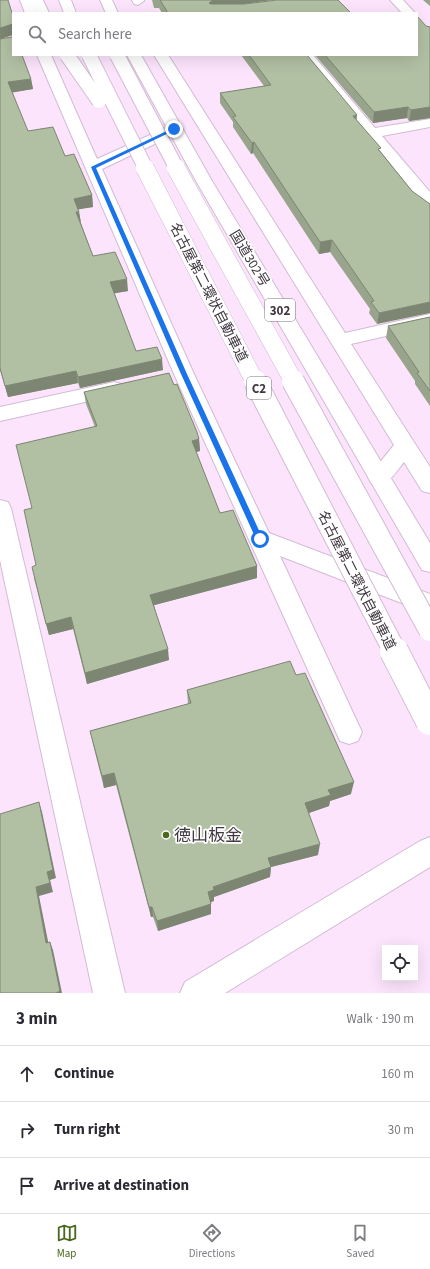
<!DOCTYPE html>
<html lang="en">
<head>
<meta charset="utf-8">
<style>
  body { margin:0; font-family:"Source Sans 3","Noto Sans JP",sans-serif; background:#f7f7f7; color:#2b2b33 }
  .controls { position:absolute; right:12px; bottom:12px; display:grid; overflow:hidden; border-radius:0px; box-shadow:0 4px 16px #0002 }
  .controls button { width:36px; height:36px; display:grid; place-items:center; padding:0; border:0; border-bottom:1px solid #e1e1e2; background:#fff; color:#2b2b33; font:20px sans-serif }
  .stop { position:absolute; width:12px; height:12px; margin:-9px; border:3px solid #1a73e8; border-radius:50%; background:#fff }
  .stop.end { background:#1a73e8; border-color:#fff; box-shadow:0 1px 4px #0008 }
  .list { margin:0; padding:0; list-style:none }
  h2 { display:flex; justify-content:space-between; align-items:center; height:52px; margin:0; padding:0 16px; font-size:17px }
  h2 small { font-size:13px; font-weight:400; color:#7c7c81 }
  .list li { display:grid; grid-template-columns:26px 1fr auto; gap:12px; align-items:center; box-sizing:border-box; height:56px; padding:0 16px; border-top:1px solid #e1e1e2 }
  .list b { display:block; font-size:15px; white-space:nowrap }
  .list em { font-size:13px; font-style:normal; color:#7c7c81 }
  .icon { flex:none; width:22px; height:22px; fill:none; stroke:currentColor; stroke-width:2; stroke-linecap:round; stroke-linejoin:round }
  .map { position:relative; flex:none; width:430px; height:993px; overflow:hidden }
  .search { position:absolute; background:#fff; box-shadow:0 4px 16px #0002; left:12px; right:12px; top:12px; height:44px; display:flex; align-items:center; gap:10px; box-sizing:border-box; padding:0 14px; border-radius:0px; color:#7c7c81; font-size:15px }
  .sheet { height:220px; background:#fff }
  nav { display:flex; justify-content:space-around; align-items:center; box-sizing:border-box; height:56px; border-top:1px solid #e1e1e2; background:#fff; font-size:11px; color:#7c7c81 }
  nav a { display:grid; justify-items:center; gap:2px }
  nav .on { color:#49681d }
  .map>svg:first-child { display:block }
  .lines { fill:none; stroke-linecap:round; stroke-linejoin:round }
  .street-casing { stroke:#d2bbd3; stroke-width:2 }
  .secondary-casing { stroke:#d2bbd3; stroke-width:2 }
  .highway-casing { stroke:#d2bbd3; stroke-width:2 }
  .street { fill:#fff; fill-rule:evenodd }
  .secondary { fill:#fff; fill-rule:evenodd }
  .highway { fill:#fff; fill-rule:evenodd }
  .highway-bridge-far3-casing { stroke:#d2bbd3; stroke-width:16; stroke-linecap:butt }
  .highway-bridge-far2-casing { stroke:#d2bbd3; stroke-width:19; stroke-linecap:butt }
  .highway-bridge-far1-casing { stroke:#d2bbd3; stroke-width:24; stroke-linecap:butt }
  .highway-bridge-casing { stroke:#d2bbd3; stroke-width:30; stroke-linecap:butt }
  .highway-bridge-far3 { stroke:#fff; stroke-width:14 }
  .highway-bridge-far2 { stroke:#fff; stroke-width:18 }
  .highway-bridge-far1 { stroke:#fff; stroke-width:22 }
  .highway-bridge { stroke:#fff; stroke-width:28 }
  .wall { fill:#98a48c }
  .shaded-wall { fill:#7c8672 }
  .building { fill:#b1bfa3; stroke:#7c8672 }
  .route { fill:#1a73e8 }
  .poi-dot { fill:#49681d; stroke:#fff; stroke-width:1.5 }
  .labels { text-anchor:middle; stroke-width:3.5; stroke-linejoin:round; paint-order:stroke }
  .shield { fill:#fff; stroke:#7a747b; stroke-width:1 }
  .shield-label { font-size:13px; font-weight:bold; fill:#413842 }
  .street-label { font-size:14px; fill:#413842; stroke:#fff }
  .near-poi-label { font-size:17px; fill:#413842; stroke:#fff; text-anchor:start }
</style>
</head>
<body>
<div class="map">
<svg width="430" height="993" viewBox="0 0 430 993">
  <rect width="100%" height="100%" fill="#fce4fd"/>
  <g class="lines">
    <defs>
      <path id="street" d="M20 0H32L37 13H25Z
        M132 0H144V1L138 5 134 4Z
        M255 0H267L276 13H264Z
        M390 0H403L415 13H402Z
        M37 55H51L97 159 170 126H180L182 129 180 132 102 169 194 374 269 533 430 594V614L280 556 362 732 358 741 349 744 340 741 174 374Z
        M154 55H168L345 333 430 314V326L351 344 430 467V493L422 491 404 462C395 473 388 488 371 483L368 477 394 445Z
        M299 55H313L375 128 430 119V127L382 136 430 192V207L424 205Z
        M114 382 121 384 124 389 121 394 0 421V407Z"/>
      <path id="secondary" d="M0 500 8 502 11 508 125 993H93L0 560Z
        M430 837V867L225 993H180L185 982 420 841Z"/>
      <path id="highway" d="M31 0H43L49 13H37Z
        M59 0H71L76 13H64Z
        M100 0H112L118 13H106Z
        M127 55H141L212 181 430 543V572L422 570 196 181Z"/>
    </defs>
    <use href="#street" class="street-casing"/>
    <use href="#secondary" class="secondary-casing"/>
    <use href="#highway" class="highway-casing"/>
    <use href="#street" class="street"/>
    <use href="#secondary" class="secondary"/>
    <use href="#highway" class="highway"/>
    <defs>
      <path id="highway-bridge-far3" d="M67 55 99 101
        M89 55 146 169
        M117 55 177 169"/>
      <path id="highway-bridge-far2" d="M145 168 255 382
        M176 168 294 382"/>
      <path id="highway-bridge-far1" d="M255 381 395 652
        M293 381 430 630"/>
      <path id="highway-bridge" d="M394 651 430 721"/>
    </defs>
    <use href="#highway-bridge-far3" class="highway-bridge-far3-casing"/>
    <use href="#highway-bridge-far2" class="highway-bridge-far2-casing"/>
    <use href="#highway-bridge-far1" class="highway-bridge-far1-casing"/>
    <use href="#highway-bridge" class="highway-bridge-casing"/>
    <use href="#highway-bridge-far3" class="highway-bridge-far3"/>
    <use href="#highway-bridge-far2" class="highway-bridge-far2"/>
    <use href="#highway-bridge-far1" class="highway-bridge-far1"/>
    <use href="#highway-bridge" class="highway-bridge"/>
  </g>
  <path class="wall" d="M152 0H272L239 4 351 13H162L159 8H154Z
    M423 0H430V6Z
    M13 16V55L31 79 33 89 12 92 28 131 65 156 92 195 93 207 78 209 79 212 81 223 93 256 128 291 114 293 136 351 163 370 80 388 78 383 8 397 0 370V39L12 37V35L0 39Z
    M426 26 430 27V119V118L409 121 407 118 373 123 315 55H417Z
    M241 55H307L381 152 412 191 377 324 369 313 370 309 330 252 319 254 253 153 251 154 233 127V122L220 103V93L264 86Z
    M430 317V406L415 384V381L386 338 388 326Z
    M84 392 199 439 200 451 196 452 220 513 257 566V578L154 605 169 660 87 684 73 629 49 635 34 578 36 565 31 508 95 427 86 404Z
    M296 675 351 794 330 801 329 806 309 813 318 855 271 867 270 877 214 897V901L211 902V914L158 931 153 917H151L116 785 104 788 93 744 90 731 188 704 187 690Z"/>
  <path class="shaded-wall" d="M213 0H272L217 8 210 13 209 3Z
    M13 24V35L0 39V28Z
    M189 55H199L189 56Z
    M31 79 33 89 10 93 8 82Z
    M408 107 407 118 373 123 374 112Z
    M430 107V118L409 121 411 110Z
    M357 115 356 126 353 116Z
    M254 142 253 153 251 154 252 143Z
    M92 195 93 207 75 210 74 199Z
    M76 212H79L81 223Z
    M332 240 330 252 319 254 320 242Z
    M127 279 128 291 111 294 110 282Z
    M430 302V313L377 324 379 313Z
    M162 359 163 370 80 388 78 377Z
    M76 371 78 383 8 397 5 386Z
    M199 439 200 451 192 453V441Z
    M257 566V578L151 606 150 595Z
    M71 617 73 629 49 635 46 624Z
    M168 649 169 660 87 684 85 673Z
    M114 773 116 785 104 788 102 776Z
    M354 782 351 794 330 801 329 806 303 815 305 803 328 790Z
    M39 802 42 812 56 878 50 880 53 892 39 896 50 951 46 943 36 887 47 872Z
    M320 844 318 855 271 867 270 877 214 897V901L208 903V892L213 887 268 858Z
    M211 904V914L158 931 157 921Z
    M149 907H152L153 917H151Z
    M50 942 53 950 62 993H56Z"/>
  <path class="building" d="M0 0H8L13 16V24L0 28Z
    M160 0H213L209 3 211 4H244L277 0H338L351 13H168Z
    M417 16 426 26 430 27V107L411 110 408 107 374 112 325 55H417Z
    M13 32V55H22L31 79 8 82 28 131 53 127 65 156 74 154 92 195 74 199 79 212H76L93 256 115 252 127 279 110 282 136 351 157 347 162 359 78 377 76 371 5 386 0 368V39L12 37Z
    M249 55H307L357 115 353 116 381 148 378 149 412 191 430 204V302L379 313 371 302 374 301 332 240 320 242 254 142 252 143 233 117 236 116 220 93 271 85Z
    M430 317V391L417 373 419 372 388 326Z
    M169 373 174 385 177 384 197 432 199 439 192 441 220 513 233 510 257 566 150 595 168 649 85 673 71 617 46 624 32 567 36 565 24 510 32 508 16 445 97 426 84 392Z
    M290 661 296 675 305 673 354 782 328 790 331 795 305 803 320 844 268 858 271 867 213 887 214 890 208 892 211 904 157 921 152 907H149L114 773 102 776 90 731 191 703 187 690Z
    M39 802 53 870 47 872 50 883 36 887 46 943 50 942 60 991 56 993H0V814Z"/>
  <path class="route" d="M173 128 177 129 96 168 187 374 263 539 260 541 256 539 181 374 91 167Z"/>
  <circle class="poi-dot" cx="166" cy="835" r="4"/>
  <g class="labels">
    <g class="shield">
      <rect x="265" y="299" width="30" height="22" rx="3"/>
      <rect x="247" y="377" width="24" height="22" rx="3"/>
    </g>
    <g class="shield-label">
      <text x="280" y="315">302</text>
      <text x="259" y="393">C2</text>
    </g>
    <g class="street-label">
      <text transform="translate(250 258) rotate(59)" y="5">国道302号</text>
      <text transform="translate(209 292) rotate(63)" y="5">名古屋第二環状自動車道</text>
      <text transform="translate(357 580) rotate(63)" y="5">名古屋第二環状自動車道</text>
    </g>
    <g class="near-poi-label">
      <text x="174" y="841">徳山板金</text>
    </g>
  </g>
</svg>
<div class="controls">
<button><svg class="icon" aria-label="locate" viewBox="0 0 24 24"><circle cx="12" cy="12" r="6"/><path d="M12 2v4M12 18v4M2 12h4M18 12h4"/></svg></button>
</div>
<div class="stop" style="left:260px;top:539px"></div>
<div class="stop end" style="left:174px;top:129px"></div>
<div class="search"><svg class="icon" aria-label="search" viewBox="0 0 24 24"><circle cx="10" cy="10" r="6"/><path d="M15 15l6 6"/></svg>Search here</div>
</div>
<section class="sheet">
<h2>3 min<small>Walk · 190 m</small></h2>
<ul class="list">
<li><svg class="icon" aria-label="ahead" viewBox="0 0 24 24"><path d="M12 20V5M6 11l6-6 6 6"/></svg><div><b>Continue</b></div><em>160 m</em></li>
<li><svg class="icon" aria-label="right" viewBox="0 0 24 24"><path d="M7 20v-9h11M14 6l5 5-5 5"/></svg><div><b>Turn right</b></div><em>30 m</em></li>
<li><svg class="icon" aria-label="arrive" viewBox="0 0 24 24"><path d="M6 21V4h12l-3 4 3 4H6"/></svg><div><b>Arrive at destination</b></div></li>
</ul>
</section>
<nav>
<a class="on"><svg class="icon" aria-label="map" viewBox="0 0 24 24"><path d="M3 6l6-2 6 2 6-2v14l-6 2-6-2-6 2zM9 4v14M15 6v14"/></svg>Map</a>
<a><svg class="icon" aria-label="directions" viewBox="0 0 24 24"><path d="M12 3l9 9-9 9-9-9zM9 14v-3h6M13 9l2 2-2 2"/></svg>Directions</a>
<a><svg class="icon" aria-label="saved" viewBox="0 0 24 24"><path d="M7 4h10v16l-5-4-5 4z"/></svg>Saved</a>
</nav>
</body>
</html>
